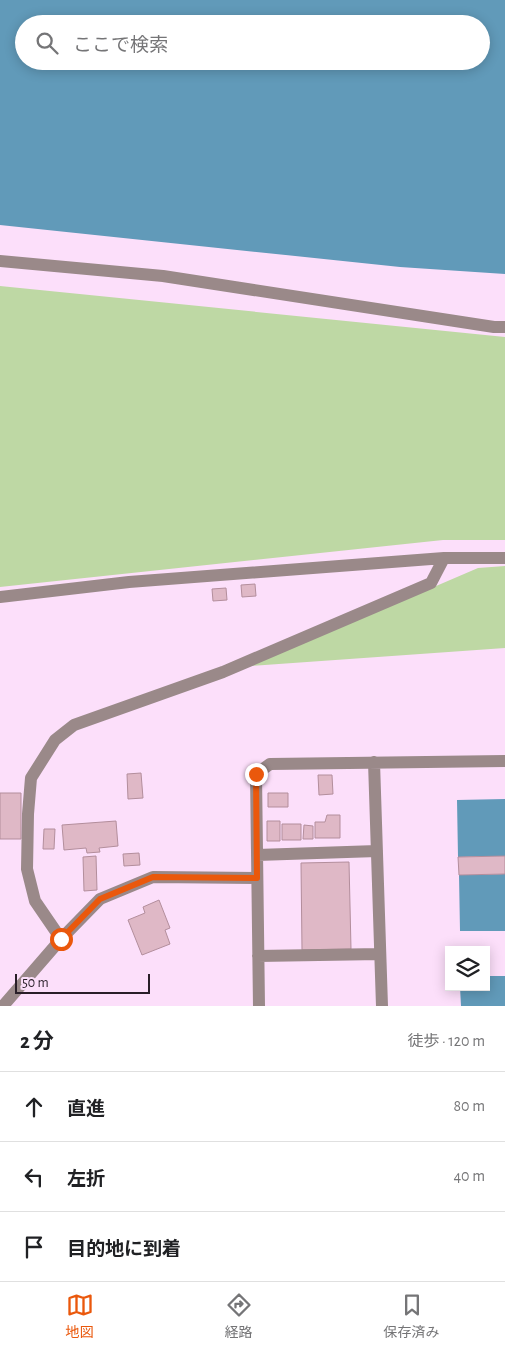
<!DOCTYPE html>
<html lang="ja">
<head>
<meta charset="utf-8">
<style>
  body { margin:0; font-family:"Alegreya Sans","Noto Sans JP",sans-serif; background:#f2f2f2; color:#202124 }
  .controls { position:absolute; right:15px; bottom:15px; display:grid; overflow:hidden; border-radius:0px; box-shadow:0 2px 12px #0003 }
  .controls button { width:45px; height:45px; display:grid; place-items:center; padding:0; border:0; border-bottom:1px solid #e0e0e0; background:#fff; color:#202124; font:25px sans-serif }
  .scale { position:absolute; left:15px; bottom:12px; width:135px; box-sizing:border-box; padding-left:5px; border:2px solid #291e28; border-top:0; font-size:14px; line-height:18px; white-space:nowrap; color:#291e28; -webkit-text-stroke:4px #fcdffa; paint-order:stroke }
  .stop { position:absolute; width:15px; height:15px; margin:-11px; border:4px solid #ea580c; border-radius:50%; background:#fff }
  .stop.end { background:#ea580c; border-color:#fff; box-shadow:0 1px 5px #0008 }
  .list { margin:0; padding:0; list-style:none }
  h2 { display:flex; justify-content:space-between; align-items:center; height:65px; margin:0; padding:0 20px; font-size:21px }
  h2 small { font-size:16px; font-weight:400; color:#757577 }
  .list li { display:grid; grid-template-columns:32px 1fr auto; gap:15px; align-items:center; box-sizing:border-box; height:70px; padding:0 20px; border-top:1px solid #e0e0e0 }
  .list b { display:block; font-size:19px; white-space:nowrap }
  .list em { font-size:16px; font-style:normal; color:#757577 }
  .icon { flex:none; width:28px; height:28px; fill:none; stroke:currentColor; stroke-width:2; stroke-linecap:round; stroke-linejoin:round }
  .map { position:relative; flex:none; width:505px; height:1006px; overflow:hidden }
  .search { position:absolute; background:#fff; box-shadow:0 2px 12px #0003; left:15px; right:15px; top:15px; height:55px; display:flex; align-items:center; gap:12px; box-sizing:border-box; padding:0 18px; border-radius:28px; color:#757577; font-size:19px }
  .sheet { height:275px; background:#fff }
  nav { display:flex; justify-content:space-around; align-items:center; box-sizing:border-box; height:70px; border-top:1px solid #e0e0e0; background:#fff; font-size:14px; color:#757577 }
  nav a { display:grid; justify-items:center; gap:2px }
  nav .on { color:#ea580c }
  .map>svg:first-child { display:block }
  .green { fill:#bed8a4 }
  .water { fill:#619ab9; fill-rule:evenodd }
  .building { fill:#dfb8c6; stroke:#b38e9c }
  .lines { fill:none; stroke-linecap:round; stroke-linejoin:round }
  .minor { stroke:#9a8989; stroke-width:12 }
  .route { stroke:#ea580c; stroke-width:6 }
</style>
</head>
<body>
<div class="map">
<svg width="505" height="1006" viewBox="0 0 505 1006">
  <rect width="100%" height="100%" fill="#fcdffa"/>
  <path class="green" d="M0 286 505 337V540H443L0 587Z
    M505 566V648L250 666 478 568Z"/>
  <path class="water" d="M0 0H505V274L400 267 0 225ZM24 24H481V61H24Z
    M505 799V856L458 857 457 800Z
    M505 874V931H460L459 875Z
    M486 976H505V1006H461L460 987H486Z"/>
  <path class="building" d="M255 584 256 596 242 597 241 585Z
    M226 588 227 600 213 601 212 589Z
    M141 773 143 798 128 799 127 774Z
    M318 775H332L333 794 319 795Z
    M0 793H21V839H0Z
    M268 793H288V807H268Z
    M327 815H340V838H315V822H325Z
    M116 821 118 846 99 848 100 852 87 853 86 848 64 850 62 825Z
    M267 821H280V841H267Z
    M282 824H301V840H282Z
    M304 825 313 826V839H303Z
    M44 829H55L54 849H43Z
    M139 853 140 865 124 866 123 854Z
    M96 856 97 890 84 891 83 857Z
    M505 856V874L459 875 458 857Z
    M349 862 351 949 302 950 301 863Z
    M159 900 170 928 165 930 170 944 142 955 128 920 145 913 143 907Z"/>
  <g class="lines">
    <path class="minor" d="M0 261 163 276 494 327H505
      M0 597 129 582 444 558H505
      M374 762 382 1006
      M257 855 377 851
      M61 939 35 901 27 869 28 814 31 778 55 740 74 725 223 672 431 583 444 558
      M258 956 380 954
      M3 1006 61 939 100 899 153 877 257 878
      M259 1006 256 774 270 764 505 761"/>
  </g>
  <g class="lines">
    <path class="route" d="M61 939 100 899 153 877 257 878 256 774"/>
  </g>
</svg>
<div class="controls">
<button><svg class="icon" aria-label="layers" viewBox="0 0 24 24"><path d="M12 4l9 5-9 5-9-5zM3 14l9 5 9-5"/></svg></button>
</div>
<div class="scale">50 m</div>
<div class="stop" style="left:61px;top:939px"></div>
<div class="stop end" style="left:256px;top:774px"></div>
<div class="search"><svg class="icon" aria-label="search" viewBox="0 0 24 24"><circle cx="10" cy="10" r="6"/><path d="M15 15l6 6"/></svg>ここで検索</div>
</div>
<section class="sheet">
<h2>2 分<small>徒歩 · 120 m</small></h2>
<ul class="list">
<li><svg class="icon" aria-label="ahead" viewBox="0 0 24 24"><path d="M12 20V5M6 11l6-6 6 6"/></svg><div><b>直進</b></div><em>80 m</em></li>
<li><svg class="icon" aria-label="left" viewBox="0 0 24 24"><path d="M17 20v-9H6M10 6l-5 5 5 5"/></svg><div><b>左折</b></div><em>40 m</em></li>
<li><svg class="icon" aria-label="arrive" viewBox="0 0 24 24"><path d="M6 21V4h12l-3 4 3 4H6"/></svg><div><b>目的地に到着</b></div></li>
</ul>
</section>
<nav>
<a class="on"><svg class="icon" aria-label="map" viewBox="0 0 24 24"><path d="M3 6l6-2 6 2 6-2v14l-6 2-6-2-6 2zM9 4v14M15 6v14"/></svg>地図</a>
<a><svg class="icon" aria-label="directions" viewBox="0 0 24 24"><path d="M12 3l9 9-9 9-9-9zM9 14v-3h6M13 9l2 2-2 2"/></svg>経路</a>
<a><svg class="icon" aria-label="saved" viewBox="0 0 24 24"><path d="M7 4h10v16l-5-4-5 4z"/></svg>保存済み</a>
</nav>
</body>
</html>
